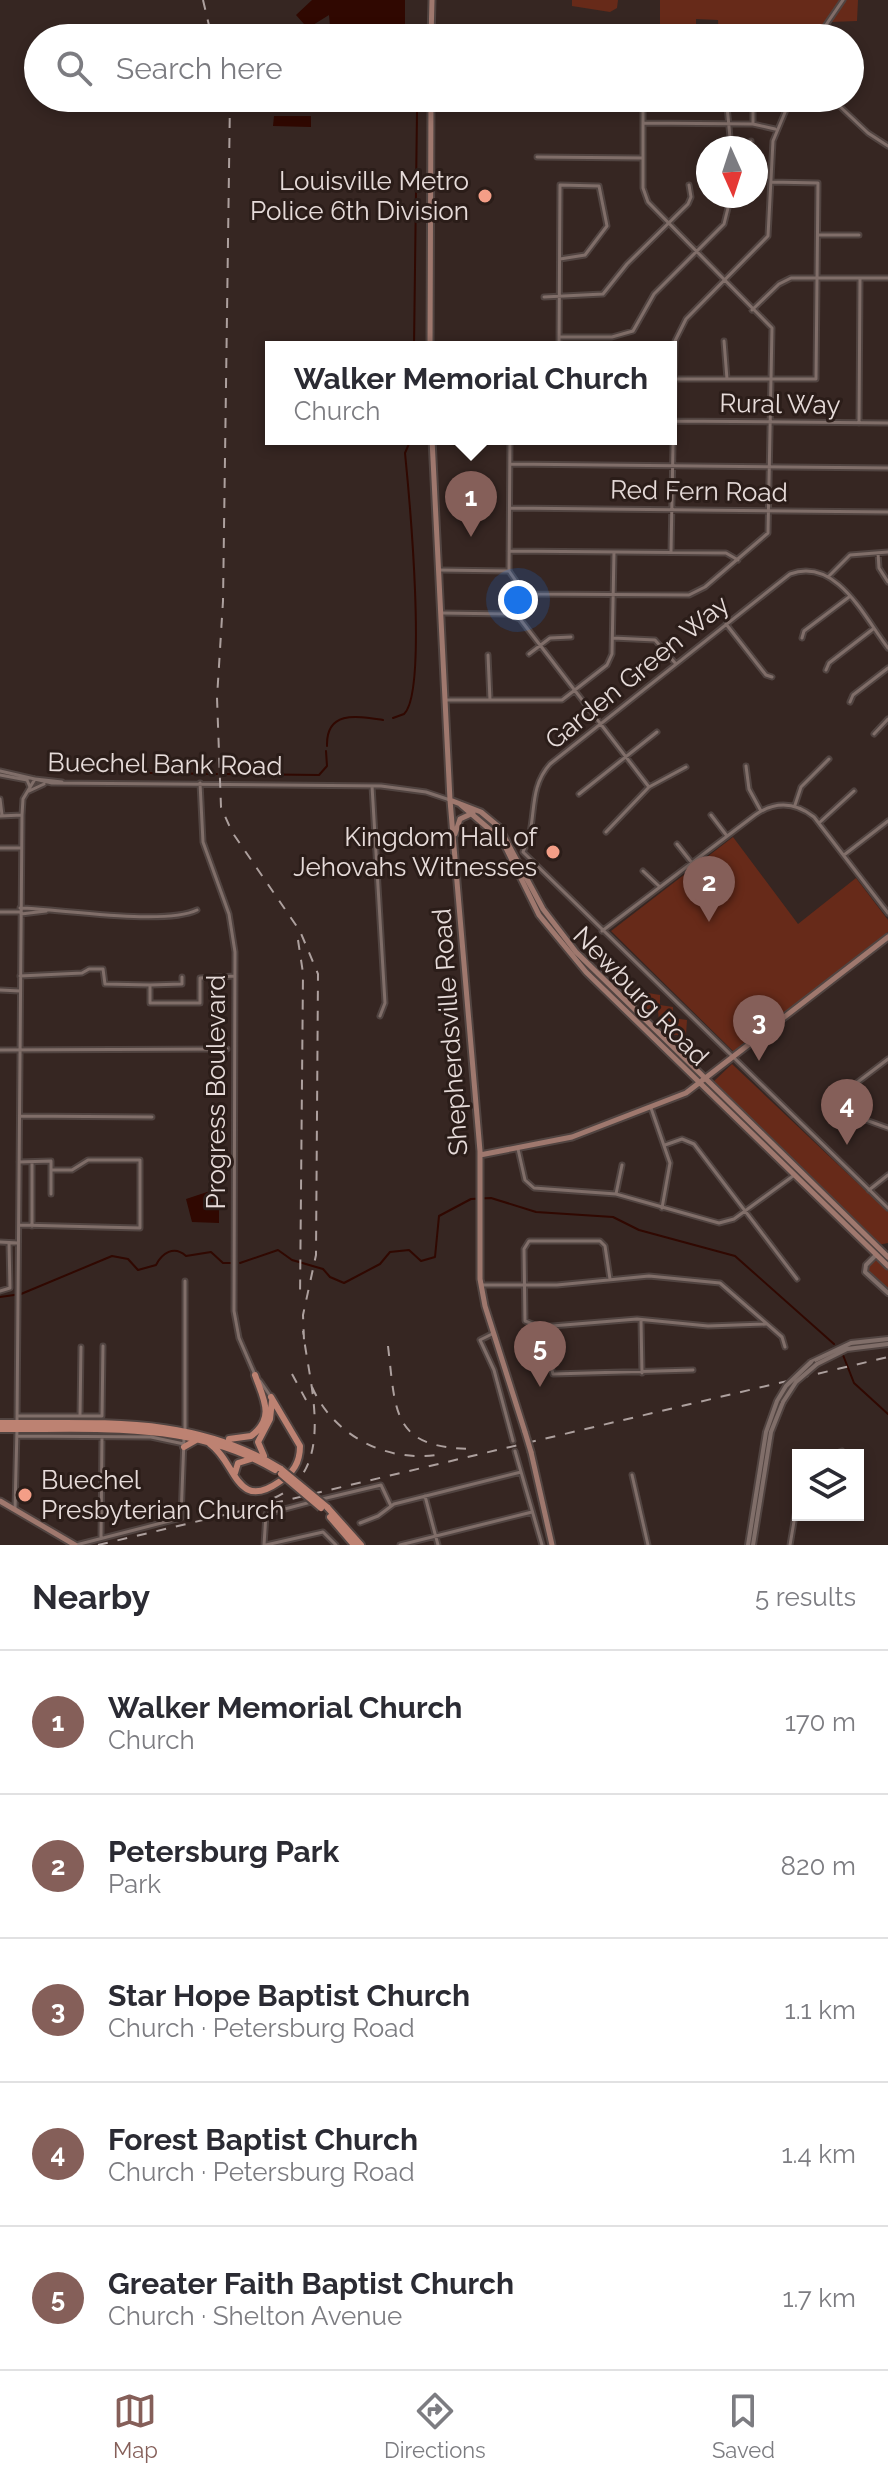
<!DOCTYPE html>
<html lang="en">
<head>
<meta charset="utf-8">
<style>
  body { margin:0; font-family:Raleway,sans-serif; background:#f7f7f7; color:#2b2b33 }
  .controls { position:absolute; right:24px; bottom:24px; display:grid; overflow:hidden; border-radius:0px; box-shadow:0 4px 12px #0003 }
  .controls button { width:72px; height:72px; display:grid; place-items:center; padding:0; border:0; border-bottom:2px solid #e1e1e2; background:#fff; color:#2b2b33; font:40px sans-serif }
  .compass { position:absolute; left:696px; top:136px; width:72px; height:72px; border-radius:50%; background:#fff; box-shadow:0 4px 12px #0003; rotate:177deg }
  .you { position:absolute; left:518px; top:600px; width:28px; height:28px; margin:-20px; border:6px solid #fff; border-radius:50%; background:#1a73e8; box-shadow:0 0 0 12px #1a73e833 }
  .badge { display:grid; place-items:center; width:52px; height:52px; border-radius:50%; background:#855f59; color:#fff; font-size:26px; font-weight:700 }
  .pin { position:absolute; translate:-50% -66px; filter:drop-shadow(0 2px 4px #0008) }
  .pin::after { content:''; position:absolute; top:42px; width:28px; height:24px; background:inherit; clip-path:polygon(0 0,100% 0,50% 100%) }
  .popup { position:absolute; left:265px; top:341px; width:412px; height:104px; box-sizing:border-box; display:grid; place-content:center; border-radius:0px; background:#fff; filter:drop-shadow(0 2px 6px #0005); font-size:26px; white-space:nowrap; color:#7c7c81 }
  .popup b { font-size:30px; color:#2b2b33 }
  .popup::after { content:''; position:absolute; left:50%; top:100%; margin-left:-16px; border:16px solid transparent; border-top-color:#fff }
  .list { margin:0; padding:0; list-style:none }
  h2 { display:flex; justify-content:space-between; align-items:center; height:104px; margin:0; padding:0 32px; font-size:34px }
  h2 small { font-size:26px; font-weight:400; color:#7c7c81 }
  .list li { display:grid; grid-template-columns:52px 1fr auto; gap:24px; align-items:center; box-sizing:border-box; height:144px; padding:0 32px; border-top:2px solid #e1e1e2 }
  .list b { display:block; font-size:30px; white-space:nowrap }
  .list p { margin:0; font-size:26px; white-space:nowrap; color:#7c7c81 }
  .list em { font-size:26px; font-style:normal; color:#7c7c81 }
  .icon { flex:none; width:44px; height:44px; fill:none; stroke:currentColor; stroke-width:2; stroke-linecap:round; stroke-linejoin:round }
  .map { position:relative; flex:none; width:888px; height:1545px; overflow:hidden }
  .search { position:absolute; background:#fff; box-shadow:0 4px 12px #0003; left:24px; right:24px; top:24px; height:88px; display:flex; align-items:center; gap:20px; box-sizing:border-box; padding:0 28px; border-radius:44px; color:#7c7c81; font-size:30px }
  .sheet { height:824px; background:#fff }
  nav { display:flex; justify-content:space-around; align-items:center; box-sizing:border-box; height:112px; border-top:2px solid #e1e1e2; background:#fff; font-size:22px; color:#7c7c81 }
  nav a { display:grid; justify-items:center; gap:4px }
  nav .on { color:#855f59 }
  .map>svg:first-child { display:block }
  .green { fill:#672a19 }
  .water { fill:#300801 }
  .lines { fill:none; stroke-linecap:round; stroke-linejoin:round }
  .stream { stroke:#300801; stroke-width:2 }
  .minor-casing { stroke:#514441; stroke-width:7 }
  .tertiary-casing { stroke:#514441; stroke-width:8 }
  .secondary-casing { stroke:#514441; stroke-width:9 }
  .primary-casing { stroke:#514441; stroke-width:10 }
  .minor { stroke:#806e69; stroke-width:3 }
  .tertiary { stroke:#806e69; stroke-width:4 }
  .secondary { stroke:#9f786e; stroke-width:5 }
  .primary { stroke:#bd8272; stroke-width:6 }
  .rail { stroke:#ada09e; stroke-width:2; stroke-dasharray:10 10; stroke-linecap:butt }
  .tertiary-bridge-casing { stroke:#514441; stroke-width:8; stroke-linecap:butt }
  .secondary-bridge-casing { stroke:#514441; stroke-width:9; stroke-linecap:butt }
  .primary-bridge-casing { stroke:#514441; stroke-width:10; stroke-linecap:butt }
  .tertiary-bridge { stroke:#806e69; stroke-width:4 }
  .secondary-bridge { stroke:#9f786e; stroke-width:5 }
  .primary-bridge { stroke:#bd8272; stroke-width:6 }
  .poi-dot { fill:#f49e87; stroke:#2b1d19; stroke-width:3 }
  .labels { text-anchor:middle; stroke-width:6; stroke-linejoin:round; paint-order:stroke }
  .poi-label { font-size:26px; fill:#e6dbd9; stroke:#2b1d19; text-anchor:end }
  .street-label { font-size:26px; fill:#e6dbd9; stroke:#2b1d19 }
</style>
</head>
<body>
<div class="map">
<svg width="888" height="1545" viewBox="0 0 888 1545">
  <rect width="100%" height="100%" fill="#362622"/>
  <path class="green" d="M572 0H618L617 8 610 12 572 6Z
    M660 0H858L857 21 830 22V38H719L718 20 696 19V38H643L645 27H660Z
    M733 837 798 924 856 878 888 920V932L734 1052 611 931Z
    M648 993 660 995V1005L673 1007V1018L687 1020 686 1035H672V1024L659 1022 658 1011 645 1009Z
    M732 1064 888 1212V1243L878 1245 712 1083Z
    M877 1260 888 1268V1290L868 1271 871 1261Z"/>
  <path class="water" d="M312 0H405V38H351L344 26H330L329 15 292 38 304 24 296 15Z
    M274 99 311 100V110H268V106H274Z
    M274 116H311V127L273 126Z
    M219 1188V1223L192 1222 186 1199Z"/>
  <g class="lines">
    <path class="stream" d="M410 98 417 112 414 347
      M393 718 404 714C428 692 409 493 405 453L411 439
      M327 746C326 710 357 716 383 720
      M150 773 217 774
      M221 774 319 775 327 766 326 751
      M240 1263 278 1250 292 1260 323 1269 330 1277 344 1283 380 1264 390 1252 409 1250 421 1261 435 1257 439 1216 471 1199 491 1198 536 1212 613 1217 639 1230 735 1256 834 1344
      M0 1297 21 1294 112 1256 128 1259 138 1270 156 1265C162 1253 174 1245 186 1256L211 1252 223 1263H231
      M843 1355 854 1383 888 1414"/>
    <defs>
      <path id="minor" d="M817 38 843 0
        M831 98 868 133 888 146
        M745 103H753
        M727 106 731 148
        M644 123 753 124 775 129
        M753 124V103H768
        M751 148V141
        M537 157 642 158
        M819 235H859
        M544 297 603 294 627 264 688 204 691 197 689 185
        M752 310 779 284 791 278H888
        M559 337H612L633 331 654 294 724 224 731 196
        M724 341 727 379
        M559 347 560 185 599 186 607 226 585 255 560 259
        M675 379H816L818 183 771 182
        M672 421 888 423
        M859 423 860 279
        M510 464 888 468
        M510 508 888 512
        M509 551 726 553 738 560
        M671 552 675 341 686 319 768 236 773 141 791 98
        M878 553 879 568 888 582
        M439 570 509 571
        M509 571 520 587 533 594 689 595 705 587 768 533 772 328 648 202 643 188V98
        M509 571 510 439
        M829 576 850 555 888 552
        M442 613 507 614 520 619 649 787
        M726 624 766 675 772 677
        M613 638 655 640 676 664
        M802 638 804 631 849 597
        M888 648C864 617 837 557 790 574L550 764C526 791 539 822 523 852L888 1208
        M529 654 550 638 571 637
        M488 655 490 700
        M826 670 829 663 873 629
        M447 700H562L607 665 612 654 614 552
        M850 702 853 695 888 668
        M874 734 888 719
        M746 766 749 789 761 811
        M0 771 52 783 381 786 426 792 450 800
        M0 775 27 780 30 787
        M35 779 62 782
        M200 783 203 842 229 914 235 952 234 1311 239 1338 255 1375
        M372 786 385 1003 380 1016
        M29 791 44 784
        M579 794 657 732
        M0 799 2 815
        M795 805 801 787 829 759
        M711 815 727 836
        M0 816 22 815
        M819 823 854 791
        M606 832 649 787 686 767
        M677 844 692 863
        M0 848H20
        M844 855 888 821
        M643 871 660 887
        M20 908C61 909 164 926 197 910
        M0 912H20
        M21 914 46 911
        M602 931 755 815C775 801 795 802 814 817L888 913
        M20 976 82 973 89 969H103L105 984 150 985V1003H200V978L235 976
        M150 985 182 984V977
        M0 990 20 991
        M0 1050 227 1049
        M888 1059 842 1094 863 1119 888 1128
        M651 1108 670 1163 662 1208
        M20 1116 152 1117
        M665 1145 682 1139 694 1144 797 1279
        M518 1149 525 1180 534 1188 616 1194 719 1223 734 1219 793 1176
        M19 1162 51 1161V1194
        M32 1162V1226
        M869 1190 888 1175
        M616 1194 622 1165
        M20 1225 140 1228V1160H88L72 1170H51
        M0 1242 18 1243
        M610 1279 605 1246 600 1241H529L524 1249 525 1321 540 1327 637 1319 708 1326 766 1324
        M483 1285H557L649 1276 720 1283 782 1337 785 1347
        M0 1291 10 1288 9 1243
        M641 1321 642 1373
        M540 1327 553 1374 693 1370
        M494 1333 480 1340 494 1370 513 1441
        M260 1381 271 1397
        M80 1415 81 1347
        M17 1416H102L103 1346
        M17 1422 22 815 23 799 35 779
        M185 1432V1281
        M17 1436 151 1437 184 1444
        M515 1451 542 1545
        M832 1455 842 1451
        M632 1475 648 1545
        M425 1496 438 1545
        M318 1500 381 1485 391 1506
        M15 1509 17 1429
        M360 1523 378 1516 394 1504 521 1472
        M101 1537 102 1437
        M76 1545 181 1518 184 1439
        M264 1545 266 1514 311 1502
        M266 1545 323 1532 336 1545
        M400 1545 532 1512
        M790 1545 798 1498"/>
      <path id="tertiary" d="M876 1255 866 1265 865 1272 888 1293
        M811 1362 851 1343 888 1339
        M817 1364 847 1349 888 1344
        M748 1545 766 1432 777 1401
        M753 1545 771 1432 783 1402"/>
      <path id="secondary" d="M431 38 432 0
        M430 347 431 98
        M432 439 450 800 480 1151V1279L485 1306 525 1432
        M450 800 481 812 499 827 543 909 576 952 888 1257
        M460 804 502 840 539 915 586 972 888 1266
        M455 834 460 819 473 813
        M480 1155 572 1137 686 1093 888 937
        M531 1452 552 1545
        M0 1501 75 1545"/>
      <path id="primary" d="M0 1423C100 1424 192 1414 281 1469
        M0 1429C94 1430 191 1420 275 1470
        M229 1439 251 1436C276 1418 263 1398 255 1375
        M210 1444C236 1462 236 1512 279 1482 293 1473 300 1463 300 1446L271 1397
        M184 1447 198 1439
        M264 1456 258 1442 270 1419 272 1401
        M235 1473 238 1463 251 1459
        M327 1507 361 1545
        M330 1517 354 1545"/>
    </defs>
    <use href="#minor" class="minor-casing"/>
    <use href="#tertiary" class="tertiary-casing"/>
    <use href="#secondary" class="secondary-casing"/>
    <use href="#primary" class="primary-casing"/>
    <use href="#minor" class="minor"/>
    <use href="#tertiary" class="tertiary"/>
    <use href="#secondary" class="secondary"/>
    <use href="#primary" class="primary"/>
    <path class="rail" d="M203 0 212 38
      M230 98 223 601 217 698 221 807 232 832 300 931 318 974 316 1255 303 1315 304 1340
      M298 940 303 973 300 1299
      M388 1346C396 1414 392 1448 473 1449
      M292 1374 306 1400
      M312 1387C333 1435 385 1462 436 1455
      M274 1498C338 1470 309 1384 303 1331
      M98 1545 888 1357"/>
    <defs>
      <path id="tertiary-bridge" d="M777 1401 786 1386 811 1362
        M783 1402 796 1382 817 1364"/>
      <path id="secondary-bridge" d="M525 1432 531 1452"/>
      <path id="primary-bridge" d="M281 1469 327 1507
        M281 1474 321 1508"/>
    </defs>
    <use href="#tertiary-bridge" class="tertiary-bridge-casing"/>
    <use href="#secondary-bridge" class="secondary-bridge-casing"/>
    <use href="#primary-bridge" class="primary-bridge-casing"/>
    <use href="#tertiary-bridge" class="tertiary-bridge"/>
    <use href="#secondary-bridge" class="secondary-bridge"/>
    <use href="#primary-bridge" class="primary-bridge"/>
  </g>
  <g class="poi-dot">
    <circle cx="485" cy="196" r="8"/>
    <circle cx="553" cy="852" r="8"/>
    <circle cx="25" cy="1495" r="8"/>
  </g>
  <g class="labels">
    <g class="poi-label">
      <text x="469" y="190">Louisville Metro<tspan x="469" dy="30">Police 6th Division</tspan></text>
      <text x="537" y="846">Kingdom Hall of<tspan x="537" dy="30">Jehovahs Witnesses</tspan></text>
      <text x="41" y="1489" text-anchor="start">Buechel<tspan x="41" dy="30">Presbyterian Church</tspan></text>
    </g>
    <g class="street-label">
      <text transform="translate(780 404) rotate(1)" y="9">Rural Way</text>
      <text transform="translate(699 491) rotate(1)" y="9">Red Fern Road</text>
      <text transform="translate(637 672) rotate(-39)" y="9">Garden Green Way</text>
      <text transform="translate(165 764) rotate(1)" y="9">Buechel Bank Road</text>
      <text transform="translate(641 996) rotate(46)" y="9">Newburg Road</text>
      <text transform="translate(450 1032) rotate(-94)" y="9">Shepherdsville Road</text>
      <text transform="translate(216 1092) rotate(-90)" y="9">Progress Boulevard</text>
    </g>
  </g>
</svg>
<div class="controls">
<button><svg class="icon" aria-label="layers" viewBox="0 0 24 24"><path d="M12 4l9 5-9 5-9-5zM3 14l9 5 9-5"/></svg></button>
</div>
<svg class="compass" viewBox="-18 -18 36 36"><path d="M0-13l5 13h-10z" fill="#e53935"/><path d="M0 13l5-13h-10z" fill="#7c7c81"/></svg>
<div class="you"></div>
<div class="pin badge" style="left:471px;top:537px">1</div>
<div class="popup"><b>Walker Memorial Church</b>Church</div>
<div class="pin badge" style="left:709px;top:922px">2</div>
<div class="pin badge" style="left:759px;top:1061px">3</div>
<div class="pin badge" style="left:847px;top:1145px">4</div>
<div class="pin badge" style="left:540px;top:1387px">5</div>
<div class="search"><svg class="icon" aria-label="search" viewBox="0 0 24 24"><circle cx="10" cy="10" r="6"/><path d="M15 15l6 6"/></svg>Search here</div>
</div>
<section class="sheet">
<h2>Nearby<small>5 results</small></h2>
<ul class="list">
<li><span class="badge">1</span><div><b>Walker Memorial Church</b><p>Church</p></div><em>170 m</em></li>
<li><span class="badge">2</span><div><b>Petersburg Park</b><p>Park</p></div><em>820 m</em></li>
<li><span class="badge">3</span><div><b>Star Hope Baptist Church</b><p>Church · Petersburg Road</p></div><em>1.1 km</em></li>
<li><span class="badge">4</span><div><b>Forest Baptist Church</b><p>Church · Petersburg Road</p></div><em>1.4 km</em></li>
<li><span class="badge">5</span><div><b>Greater Faith Baptist Church</b><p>Church · Shelton Avenue</p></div><em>1.7 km</em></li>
</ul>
</section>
<nav>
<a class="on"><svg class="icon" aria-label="map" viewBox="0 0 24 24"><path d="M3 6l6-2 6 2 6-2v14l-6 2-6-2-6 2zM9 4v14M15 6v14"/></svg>Map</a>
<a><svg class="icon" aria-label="directions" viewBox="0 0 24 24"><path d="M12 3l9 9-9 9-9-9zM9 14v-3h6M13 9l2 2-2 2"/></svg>Directions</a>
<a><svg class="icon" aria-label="saved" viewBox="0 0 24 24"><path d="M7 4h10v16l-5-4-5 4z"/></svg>Saved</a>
</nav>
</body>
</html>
